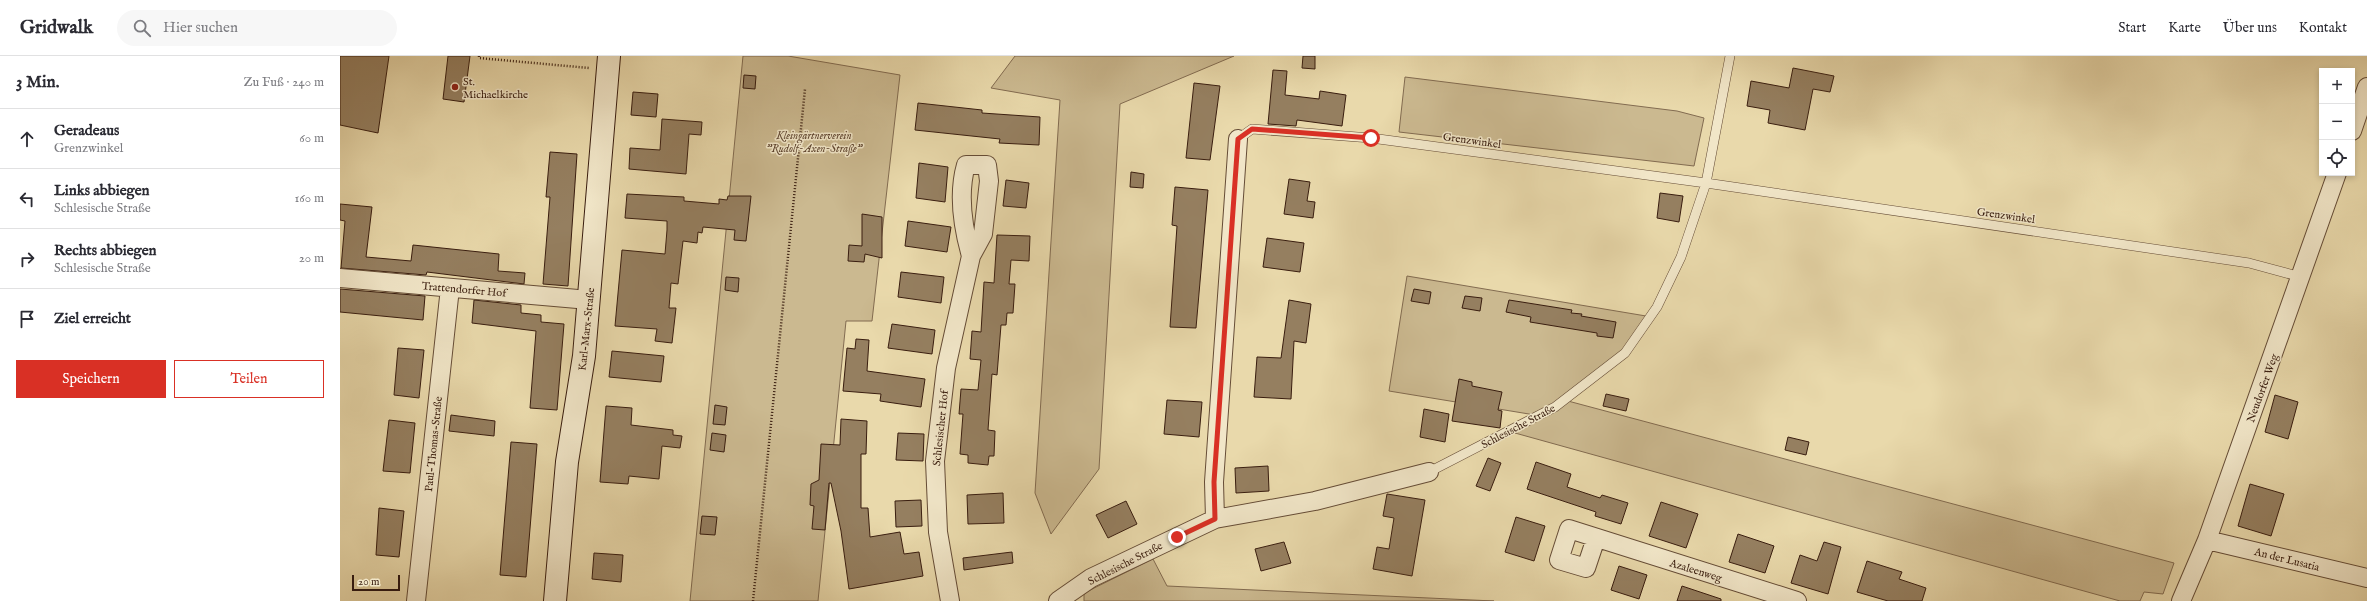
<!DOCTYPE html>
<html lang="de">
<head>
<meta charset="utf-8">
<style>
  body { margin:0; font-family:"IM FELL English",serif; background:#f7f7f7; color:#2b2b33 }
  .controls { position:absolute; right:12px; top:12px; display:grid; overflow:hidden; border-radius:0px; box-shadow:0 2px 6px #0003 }
  .controls button { width:36px; height:36px; display:grid; place-items:center; padding:0; border:0; border-bottom:1px solid #e1e1e2; background:#fff; color:#2b2b33; font:20px sans-serif }
  .scale { position:absolute; left:12px; bottom:10px; width:48px; box-sizing:border-box; padding-left:4px; border:2px solid #391d0f; border-top:0; font-size:11px; line-height:14px; white-space:nowrap; color:#391d0f; -webkit-text-stroke:3px #f1e6c8; paint-order:stroke }
  .stop { position:absolute; width:12px; height:12px; margin:-9px; border:3px solid #d93025; border-radius:50%; background:#fff }
  .stop.end { background:#d93025; border-color:#fff; box-shadow:0 1px 4px #0008 }
  .list { margin:0; padding:0; list-style:none }
  h2 { display:flex; justify-content:space-between; align-items:center; height:52px; margin:0; padding:0 16px; font-size:17px }
  h2 small { font-size:13px; font-weight:400; color:#7c7c81 }
  .list li { display:grid; grid-template-columns:26px 1fr auto; gap:12px; align-items:center; box-sizing:border-box; height:60px; padding:0 16px; border-top:1px solid #e1e1e2 }
  .list b { display:block; font-size:15px; white-space:nowrap }
  .list p { margin:0; font-size:13px; white-space:nowrap; color:#7c7c81 }
  .list em { font-size:13px; font-style:normal; color:#7c7c81 }
  .actions { display:flex; gap:8px; padding:12px 16px }
  .actions a { flex:1; padding:9px 0; border:1px solid #d93025; border-radius:0px; text-align:center; font-size:14px; color:#d93025 }
  .actions .main { background:#d93025; color:#fff }
  .icon { flex:none; width:22px; height:22px; fill:none; stroke:currentColor; stroke-width:2; stroke-linecap:round; stroke-linejoin:round }
  .map { position:relative; flex:none; width:2027px; height:545px; overflow:hidden }
  header { display:flex; align-items:center; gap:24px; box-sizing:border-box; height:56px; padding:0 20px; background:#fff; border-bottom:1px solid #e1e1e2 }
  header strong { font-size:19px }
  nav { display:flex; gap:22px; margin-inline-start:auto; font-size:14px }
  .search { width:280px; height:36px; background:#f7f7f7; display:flex; align-items:center; gap:10px; box-sizing:border-box; padding:0 14px; border-radius:22px; color:#7c7c81; font-size:15px }
  main { display:flex }
  aside { flex:1; background:#fff }
  .map>svg:first-child { display:block }
  .green { fill:#cbb990; stroke:#826b50 }
  .building { fill:#957f60; stroke:#391d0f }
  .lines { fill:none; stroke-linecap:round; stroke-linejoin:round }
  .service-casing { stroke:#654c36; stroke-width:10 }
  .minor-casing { stroke:#654c36; stroke-width:20 }
  .secondary-casing { stroke:#391d0f; stroke-width:24 }
  .path { stroke:#391d0f; stroke-width:2.5; stroke-dasharray:1 2; stroke-linecap:butt }
  .service { stroke:#f1e6c8; stroke-width:9 }
  .minor { stroke:#f1e6c8; stroke-width:18 }
  .secondary { stroke:#f1e6c8; stroke-width:22 }
  .route { stroke:#d93025; stroke-width:5 }
  .poi-dot { fill:#8f2418; stroke:#f1e6c8; stroke-width:1.5 }
  .labels { text-anchor:middle; stroke-width:3; stroke-linejoin:round; paint-order:stroke }
  .poi-label { font-size:11px; fill:#391d0f; stroke:#f1e6c8; text-anchor:start }
  .park-label { font-size:11px; font-style:italic; fill:#5e442f; stroke:#f1e6c8 }
  .street-label { font-size:11px; fill:#391d0f; stroke:#f1e6c8 }
</style>
</head>
<body>
<header>
<strong>Gridwalk</strong>
<div class="search"><svg class="icon" aria-label="search" viewBox="0 0 24 24"><circle cx="10" cy="10" r="6"/><path d="M15 15l6 6"/></svg>Hier suchen</div>
<nav><a>Start</a><a>Karte</a><a>Über uns</a><a>Kontakt</a></nav>
</header>
<main>
<aside>
<h2>3 Min.<small>Zu Fuß · 240 m</small></h2>
<ul class="list">
<li><svg class="icon" aria-label="ahead" viewBox="0 0 24 24"><path d="M12 20V5M6 11l6-6 6 6"/></svg><div><b>Geradeaus</b><p>Grenzwinkel</p></div><em>60 m</em></li>
<li><svg class="icon" aria-label="left" viewBox="0 0 24 24"><path d="M17 20v-9H6M10 6l-5 5 5 5"/></svg><div><b>Links abbiegen</b><p>Schlesische Straße</p></div><em>160 m</em></li>
<li><svg class="icon" aria-label="right" viewBox="0 0 24 24"><path d="M7 20v-9h11M14 6l5 5-5 5"/></svg><div><b>Rechts abbiegen</b><p>Schlesische Straße</p></div><em>20 m</em></li>
<li><svg class="icon" aria-label="arrive" viewBox="0 0 24 24"><path d="M6 21V4h12l-3 4 3 4H6"/></svg><div><b>Ziel erreicht</b></div></li>
</ul>
<div class="actions"><a class="main">Speichern</a><a>Teilen</a></div>
</aside>
<div class="map">
<svg width="2027" height="545" viewBox="0 0 2027 545">
  <rect width="100%" height="100%" fill="#e9d9ab"/>
  <filter id="stains"><feTurbulence type="fractalNoise" baseFrequency=".005" numOctaves="4"/><feColorMatrix values="0 0 0 0 .2 0 0 0 0 .09 0 0 0 0 .02 0 0 0 .5 -.17"/></filter>
  <radialGradient id="worn" r=".72"><stop offset=".6" stop-color="#630" stop-opacity="0"/><stop offset="1" stop-color="#630" stop-opacity=".3"/></radialGradient>
  <path class="green" d="M403 0H448L560 19 532 265H506L478 545H350Z
    M675 0H894L780 48 759 413 711 478 695 437 720 44 651 32Z
    M1065 21 1337 55 1364 62 1354 110 1059 76Z
    M1067 220 1306 260 1284 293 1214 349 1195 359 1049 335Z
    M1228 345 1834 507 1823 538 1804 536 1800 545H1780L1175 377Z
    M813 503 827 530 1154 545H744V537Z"/>
  <path class="building" d="M0 0H49L38 77 0 69Z
    M108 0H130L124 46 103 43Z
    M963 0H975V13L962 12Z
    M1453 12 1494 20 1490 36 1473 33 1465 74 1428 67 1430 54 1407 50 1411 25 1449 32Z
    M933 14 947 15 945 39 979 43 980 35 1006 39 1002 70 957 64 956 70 928 68Z
    M404 19 416 20 415 33 403 32Z
    M854 27 880 30 870 104 846 102Z
    M293 36 318 38 316 61 291 59Z
    M578 47 642 54V57L700 61 699 89 659 87 660 83 575 74Z
    M322 63 362 66 361 79 349 78 346 118 289 113 290 92 320 94Z
    M210 96 237 98 228 230 203 228 210 141H206Z
    M579 107 608 111 605 146 576 142Z
    M791 116 804 118 803 132 790 131Z
    M949 123 970 126 967 145 975 146 973 162 944 158Z
    M666 124 689 127 686 152 663 150Z
    M835 131 868 134 856 272 830 271 837 170 832 169Z
    M1320 137 1343 140 1339 166 1317 162Z
    M287 138 344 141V145L379 148V143L387 144 388 140H411L406 185 394 184 395 174 363 171 362 177 358 176 357 187 343 185 338 228 331 227 329 252H336L332 287 315 285 317 273 275 270 282 194 325 198 327 174V165L285 162Z
    M0 148 32 151 26 201 71 205 73 189 159 198 158 215 185 217 184 228 87 216 86 219 1 212 5 165 0 164Z
    M522 158 542 161V202L525 198 524 206 508 205 509 189 522 190Z
    M568 165 611 171 607 196 565 190Z
    M657 179 690 180 689 205 671 204 669 228H675L673 257H667L666 269H661L657 319 652 318 648 374 655 375 654 400H649L648 409 628 407V399L620 398 623 358H619L621 333 638 334 641 304 630 303 632 275 641 276 644 226 654 227Z
    M927 182 964 187 960 216 923 211Z
    M561 216 604 221 601 247 558 241Z
    M386 221 399 222 398 236 385 234Z
    M0 233 85 240 83 264 0 256Z
    M1074 233 1091 236 1089 248 1071 245Z
    M1125 240 1142 242 1140 255 1122 252Z
    M134 244 181 249V257L201 259V266L224 268 217 354 190 352 196 275 132 267Z
    M949 244 971 248 966 287 954 285 951 343 914 341 917 301 941 302Z
    M1169 244 1232 254 1231 257 1242 258 1241 260 1276 266 1273 282 1257 280V277L1190 266 1191 261 1166 256Z
    M552 268 595 274 592 298 548 292Z
    M516 283 529 284 527 315 585 323 581 351 540 345 541 338 503 335 507 292 515 293Z
    M58 292 84 294 79 342 54 339Z
    M272 295 324 300 321 326 269 321Z
    M1119 323 1132 326V330L1162 336 1158 354 1162 355 1160 372 1112 365Z
    M1266 338 1289 343 1286 355 1263 350Z
    M1935 339 1958 346 1948 383 1925 376Z
    M827 344 862 346 859 381 824 378Z
    M375 349 387 351 385 369 373 368Z
    M266 350 292 352 291 369 333 374V379L342 380 340 392 322 390 319 423 289 420 288 428 260 426Z
    M1084 353 1109 358 1105 386 1080 381Z
    M111 359 155 365 154 380 109 375Z
    M501 363 527 365 526 398H521V452H528L530 481 560 476 564 498 579 496 583 520 509 533 501 475 491 427H489L485 474 472 473 474 450 470 449 471 428 479 424 481 388 500 389Z
    M49 364 75 367 70 417 43 415Z
    M372 377 386 379 384 396 370 394Z
    M558 377 584 378 583 405 556 404Z
    M1448 381 1469 386 1466 399 1445 394Z
    M171 386 197 388 186 521 160 519Z
    M1148 402 1161 407 1150 435 1136 430Z
    M1196 406 1231 418 1227 431 1260 442 1262 439 1288 447 1281 468 1255 460 1256 456 1187 433Z
    M928 410 929 435 896 437 895 412Z
    M1910 428 1944 438 1931 480 1898 470Z
    M663 437 664 467 628 468 627 439Z
    M1047 438 1085 444 1072 520 1033 513 1037 491 1049 493 1054 462 1043 460Z
    M581 444 582 470 556 471 555 445Z
    M786 445 797 468 768 482 756 459Z
    M1321 446 1358 458 1346 492 1309 480Z
    M39 452 64 455 59 501 36 499Z
    M362 460 377 461 375 479 360 478Z
    M1176 461 1205 470 1194 505 1165 496Z
    M1398 478 1434 490 1425 517 1389 506Z
    M944 486 951 507 921 515 915 493Z
    M1484 486 1501 491 1488 538 1451 527 1460 499 1477 505Z
    M672 496 673 507 624 514 623 502Z
    M254 497 283 499 281 526 252 523Z
    M1527 505 1562 516 1559 523 1586 532 1582 545H1548L1517 536Z
    M1279 510 1307 519 1299 543 1271 534Z
    M1342 530 1381 543V545H1337Z"/>
  <g class="lines">
    <defs>
      <path id="service" d="M898 83 912 73 1031 82 1366 127 1909 207 1961 221
        M1089 416 1215 351 1285 297 1317 251 1341 201 1366 127 1390 0"/>
      <path id="minor" d="M2012 75 2027 31
        M0 222 249 244
        M875 463 975 445 1089 416
        M1256 482 1246 512 1219 504 1229 473 1457 545
        M1867 484 2027 522
        M76 545 110 232
        M610 545 598 476 595 405 606 312 631 200 643 178 649 125 647 109H626C618 137 623 172 631 200
        M718 545 751 522 875 463 874 426 898 83
        M1841 545 1867 484 1997 117"/>
      <path id="secondary" d="M215 545 227 406 244 300 269 0"/>
    </defs>
    <use href="#service" class="service-casing"/>
    <use href="#minor" class="minor-casing"/>
    <use href="#secondary" class="secondary-casing"/>
    <path class="path" d="M139 0V2L249 12
      M413 545 465 33"/>
    <use href="#service" class="service"/>
    <use href="#minor" class="minor"/>
    <use href="#secondary" class="secondary"/>
  </g>
  <g class="lines">
    <path class="route" d="M837 481 875 463 874 426 898 83 912 73 1031 82"/>
  </g>
  <circle class="poi-dot" cx="115" cy="31" r="4"/>
  <g class="labels">
    <g class="poi-label">
      <text x="123" y="29">St.<tspan x="123" dy="13">Michaelkirche</tspan></text>
    </g>
    <g class="park-label">
      <text x="474" y="83">Kleingärtnerverein<tspan x="474" dy="13">"Rudolf-Axen-Straße"</tspan></text>
    </g>
    <g class="street-label">
      <text transform="translate(1132 84) rotate(8)" y="4">Grenzwinkel</text>
      <text transform="translate(1666 159) rotate(8)" y="4">Grenzwinkel</text>
      <text transform="translate(124 233) rotate(5)" y="4">Trattendorfer Hof</text>
      <text transform="translate(246 273) rotate(-84)" y="4">Karl-Marx-Straße</text>
      <text transform="translate(1922 332) rotate(-70)" y="4">Neudorfer Weg</text>
      <text transform="translate(1178 370) rotate(-28)" y="4">Schlesische Straße</text>
      <text transform="translate(600 372) rotate(-84)" y="4">Schlesischer Hof</text>
      <text transform="translate(93 388) rotate(-84)" y="4">Paul-Thomas-Straße</text>
      <text transform="translate(1947 503) rotate(14)" y="4">An der Lusatia</text>
      <text transform="translate(785 507) rotate(-27)" y="4">Schlesische Straße</text>
      <text transform="translate(1356 514) rotate(17)" y="4">Azaleenweg</text>
    </g>
  </g>
  <rect width="100%" height="100%" filter="url(#stains)"/>
  <rect width="100%" height="100%" fill="url(#worn)"/>
</svg>
<div class="controls">
<button>+</button>
<button>−</button>
<button><svg class="icon" aria-label="locate" viewBox="0 0 24 24"><circle cx="12" cy="12" r="6"/><path d="M12 2v4M12 18v4M2 12h4M18 12h4"/></svg></button>
</div>
<div class="scale">20 m</div>
<div class="stop" style="left:1031px;top:82px"></div>
<div class="stop end" style="left:837px;top:481px"></div>
</div>
</main>
</body>
</html>
